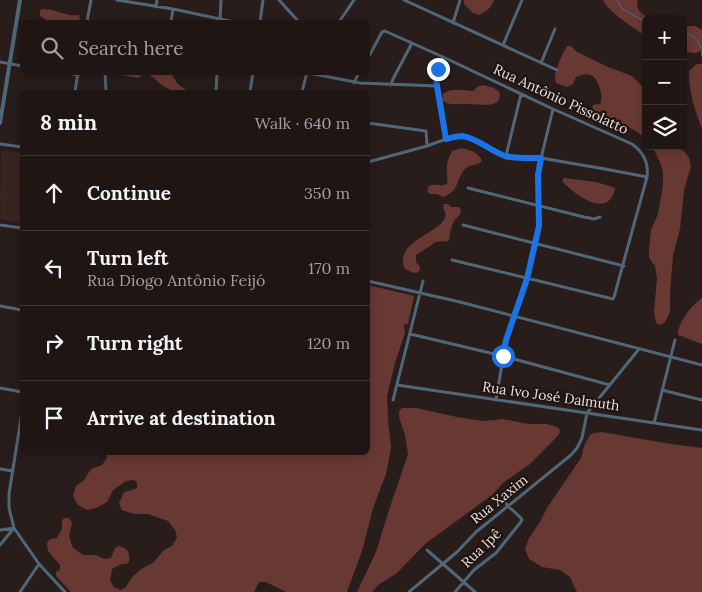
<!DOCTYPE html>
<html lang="en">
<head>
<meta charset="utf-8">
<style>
  body { margin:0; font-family:Lora,serif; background:#271f1d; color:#f1f3f6 }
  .controls { position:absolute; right:15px; top:15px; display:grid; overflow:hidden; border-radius:8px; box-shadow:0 2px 12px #0003 }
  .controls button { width:45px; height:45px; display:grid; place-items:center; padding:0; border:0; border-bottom:1px solid #3c3534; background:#1f1614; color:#f1f3f6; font:25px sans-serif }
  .stop { position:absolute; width:15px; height:15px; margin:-11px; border:4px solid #1a73e8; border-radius:50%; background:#fff }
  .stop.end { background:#1a73e8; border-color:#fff; box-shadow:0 1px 5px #0008 }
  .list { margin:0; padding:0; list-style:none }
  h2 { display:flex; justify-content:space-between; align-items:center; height:65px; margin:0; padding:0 20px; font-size:21px }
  h2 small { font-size:16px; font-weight:400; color:#a19fa0 }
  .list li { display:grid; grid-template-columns:32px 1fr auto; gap:15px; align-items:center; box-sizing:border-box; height:75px; padding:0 20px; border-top:1px solid #3c3534 }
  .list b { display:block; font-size:19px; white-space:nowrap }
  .list p { margin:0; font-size:16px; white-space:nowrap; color:#a19fa0 }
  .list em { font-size:16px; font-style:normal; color:#a19fa0 }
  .icon { flex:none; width:28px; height:28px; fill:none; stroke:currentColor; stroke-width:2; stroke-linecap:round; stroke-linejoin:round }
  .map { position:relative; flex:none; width:702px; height:592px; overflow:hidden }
  .search { position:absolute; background:#1f1614; box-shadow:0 2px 12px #0003; left:20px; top:20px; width:350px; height:55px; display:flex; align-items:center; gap:12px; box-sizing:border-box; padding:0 18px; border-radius:8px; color:#a19fa0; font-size:19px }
  .panel { position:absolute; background:#1f1614; box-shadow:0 2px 12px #0003; left:20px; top:90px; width:350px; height:365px; border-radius:8px }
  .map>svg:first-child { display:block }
  .built { fill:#382522 }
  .green { fill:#683932 }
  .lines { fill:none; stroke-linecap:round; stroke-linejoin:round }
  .stream { stroke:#35729b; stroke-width:1 }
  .minor { stroke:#4f6779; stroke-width:3 }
  .tertiary { stroke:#4f6779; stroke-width:4 }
  .route { stroke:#1a73e8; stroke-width:6 }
  .labels { text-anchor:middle; stroke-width:4.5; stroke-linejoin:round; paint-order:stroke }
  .street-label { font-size:14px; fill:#e8dfdd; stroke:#1f1412 }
</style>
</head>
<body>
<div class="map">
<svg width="702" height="592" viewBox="0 0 702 592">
  <rect width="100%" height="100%" fill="#291d1b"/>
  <path class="built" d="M1 150 22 153V223L0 219Z"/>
  <path class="green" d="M464 0H494C491 8 486 12 479 15L473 13 464 4Z
    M603 0H638C634 11 644 16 653 19H646V36C634 28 608 12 603 0Z
    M42 9C51 9 58 12 66 14 71 16 75 15 79 15L80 20 78 22H47L45 19 40 16V11Z
    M683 26H695L702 30V47L699 52 694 53 683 51Z
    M567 46H571L577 52 608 67 632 76 643 87 646 95V139C631 124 609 122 592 111L593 105 600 104C602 98 602 95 600 89 596 75 590 71 576 77L573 84 567 87 556 83C552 74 562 55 567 46Z
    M697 64H702V128C695 110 688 90 689 71Z
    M121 73H171C177 84 179 86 190 92 177 93 169 91 158 82 155 79 152 76 148 74H143L138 78 122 75Z
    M483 85 494 88 500 93 499 100C497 102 496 103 493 104 485 106 477 104 469 104 460 103 450 107 442 100L443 94C452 87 463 91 474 91L477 87Z
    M652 146H680L689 158 691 166 684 190 680 229 673 255 670 293V312L665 322 660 325 656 323 654 312 657 278 655 266 649 258V250L651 230 658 214 663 185V171L659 160Z
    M461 148C470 150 479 152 482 161 477 166 470 164 465 169 455 180 461 190 443 197L437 194H430L427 191 429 186C436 183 439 187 447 184 448 178 447 176 447 171 446 164 449 157 452 151Z
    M564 178 596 182 613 187 615 188C609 221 574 194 562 181Z
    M444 204H448L451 207H459L461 210 460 215C451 221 451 230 449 240L446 242 443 241 435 242 430 246 416 255V262L420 267 419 272 414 273 405 269C390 237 459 231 443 208Z
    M368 285 414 296 408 324H404L405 333 395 363 387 396 388 420 391 448 386 474 373 508 363 548 347 592H286L266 582H259L254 592H71L69 590 56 576V572L60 570V565L48 551 47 543 50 539 57 538 62 529V520L65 518H69L72 523 69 536 73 548 83 555H96L104 559 111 558 115 548 119 546C128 549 130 552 129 562L126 564H121L112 569 110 580 114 587 121 590 126 587 132 577 141 569 153 563 164 550 172 546 177 537 175 530 168 521 148 514H134L122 510 119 503 124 492 132 490 137 488V483L134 480 126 481 113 490 107 502 96 508 87 510 78 505 73 496 76 486 84 480 91 469 102 465 107 458 106 453 368 452Z
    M702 298V344L678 335C678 322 692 305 702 298Z
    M402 408H416L457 417 482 421 496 420 502 419 529 424H547L557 427 560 430 559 434 550 444 530 464 504 482 492 495 425 544 397 573 378 585 372 592H357L376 552 388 513 408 454 405 435 399 417V411Z
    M601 432 671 444 702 448V592H577L570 577 560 570 542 567 529 559 525 549 529 538 540 522 547 508 581 458 585 443 591 434Z"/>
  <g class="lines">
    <path class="stream" d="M617 0 622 9 646 22
      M683 32C697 36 701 42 702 56"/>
    <path class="minor" d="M117 0 173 9 234 22
      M279 0 299 22
      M404 0 557 70
      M156 7 157 0
      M87 22 91 0
      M171 22 173 9
      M220 22 221 0
      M260 22 263 0
      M339 22 354 0
      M453 23 460 0
      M503 45 522 0
      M443 57 438 69 436 78 446 139
      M368 58 382 32 385 31 443 57 553 109 632 144C643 152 649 163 647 177L614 297 613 299 452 260
      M0 62 22 66
      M541 63 555 29
      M63 72 78 75
      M105 72 106 92
      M303 72 360 83 437 86
      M354 83 359 72
      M391 85 393 79 412 43
      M75 92 78 72
      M216 92 217 72
      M250 92 253 72
      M302 92 307 72
      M368 123 426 131 427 145
      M0 144 22 147
      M506 156 521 94
      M368 162 427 146 446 139 461 136 471 138 479 142 506 156 515 157 541 158 605 169 647 177
      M468 188 584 217 594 219 600 217
      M0 225 22 228
      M463 225 624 266
      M368 281 460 302 702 365
      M0 306 22 310
      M410 334 503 356 610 385
      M397 385 702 430
      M0 388 22 392
      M662 390 702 400
      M393 400 423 281
      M496 400 506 340 527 279 539 226 537 175 553 109
      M22 412 9 494V508L14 528 39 564 65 592
      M654 423 675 340
      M0 469 13 471
      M0 530 14 528
      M0 545 14 528
      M427 550 475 592
      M20 592 39 564
      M409 592 457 552 476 532 571 455 577 448 582 438 587 413 639 349
      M455 592 474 570 496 553 520 523 522 520 521 518 508 506 501 497"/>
    <path class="tertiary" d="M0 123 20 0"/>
  </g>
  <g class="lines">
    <path class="route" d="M438 69 436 78 437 86 446 139C451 138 457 136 462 136 478 138 490 151 505 156 516 159 530 158 541 158L538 175 539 226 527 279 506 340 503 356"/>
  </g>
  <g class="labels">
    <g class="street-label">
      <text transform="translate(561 99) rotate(25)" y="5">Rua Antônio Pissolatto</text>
      <text transform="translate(551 396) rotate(8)" y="5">Rua Ivo José Dalmuth</text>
      <text transform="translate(499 499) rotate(-39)" y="5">Rua Xaxim</text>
      <text transform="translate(481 548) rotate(-44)" y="5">Rua Ipê</text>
    </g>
  </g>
</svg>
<div class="controls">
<button>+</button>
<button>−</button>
<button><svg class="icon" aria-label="layers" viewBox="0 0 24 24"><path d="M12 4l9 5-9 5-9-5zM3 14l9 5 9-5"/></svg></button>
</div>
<div class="stop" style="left:503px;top:356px"></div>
<div class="stop end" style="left:438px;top:69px"></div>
<div class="search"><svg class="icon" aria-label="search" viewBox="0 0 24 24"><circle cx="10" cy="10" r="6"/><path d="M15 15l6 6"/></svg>Search here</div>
<section class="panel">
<h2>8 min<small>Walk · 640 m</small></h2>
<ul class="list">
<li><svg class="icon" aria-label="ahead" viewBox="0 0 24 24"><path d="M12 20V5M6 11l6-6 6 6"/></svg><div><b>Continue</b></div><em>350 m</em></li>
<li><svg class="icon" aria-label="left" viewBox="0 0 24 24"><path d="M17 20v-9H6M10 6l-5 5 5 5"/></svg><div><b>Turn left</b><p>Rua Diogo Antônio Feijó</p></div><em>170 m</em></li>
<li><svg class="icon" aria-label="right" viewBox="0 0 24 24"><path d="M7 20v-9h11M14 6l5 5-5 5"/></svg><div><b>Turn right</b></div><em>120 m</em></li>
<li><svg class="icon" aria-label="arrive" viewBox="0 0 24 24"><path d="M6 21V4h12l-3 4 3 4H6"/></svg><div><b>Arrive at destination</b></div></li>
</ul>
</section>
</div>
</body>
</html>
